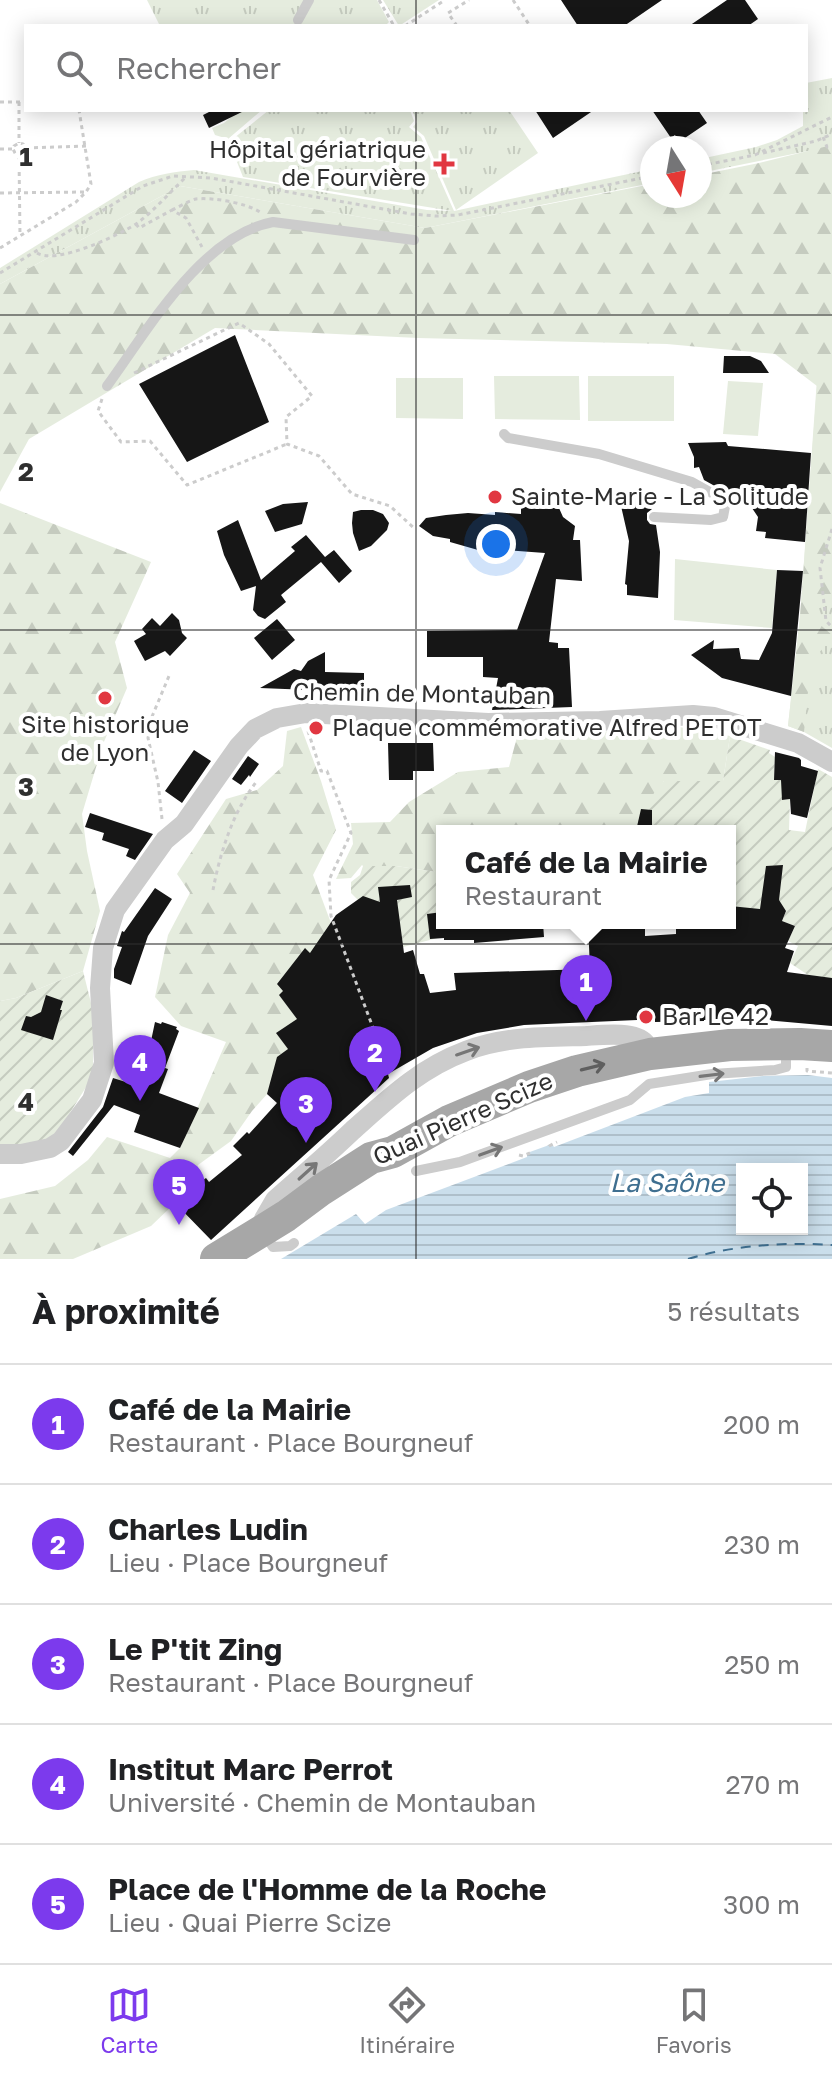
<!DOCTYPE html>
<html lang="fr">
<head>
<meta charset="utf-8">
<style>
  body { margin:0; font-family:"Golos Text",sans-serif; background:#f2f2f2; color:#202124 }
  .controls { position:absolute; right:24px; bottom:24px; display:grid; overflow:hidden; border-radius:0px; box-shadow:0 4px 20px #0003 }
  .controls button { width:72px; height:72px; display:grid; place-items:center; padding:0; border:0; border-bottom:2px solid #e0e0e0; background:#fff; color:#202124; font:40px sans-serif }
  .compass { position:absolute; left:640px; top:136px; width:72px; height:72px; border-radius:50%; background:#fff; box-shadow:0 4px 20px #0003; rotate:169deg }
  .you { position:absolute; left:496px; top:544px; width:28px; height:28px; margin:-20px; border:6px solid #fff; border-radius:50%; background:#1a73e8; box-shadow:0 0 0 12px #1a73e833 }
  .badge { display:grid; place-items:center; width:52px; height:52px; border-radius:50%; background:#7c3aed; color:#fff; font-size:26px; font-weight:700 }
  .pin { position:absolute; translate:-50% -66px; filter:drop-shadow(0 2px 4px #0008) }
  .pin::after { content:''; position:absolute; top:42px; width:28px; height:24px; background:inherit; clip-path:polygon(0 0,100% 0,50% 100%) }
  .popup { position:absolute; left:436px; top:825px; width:300px; height:104px; box-sizing:border-box; display:grid; place-content:center; border-radius:0px; background:#fff; filter:drop-shadow(0 2px 6px #0005); font-size:26px; white-space:nowrap; color:#757577 }
  .popup b { font-size:30px; color:#202124 }
  .popup::after { content:''; position:absolute; left:50%; top:100%; margin-left:-16px; border:16px solid transparent; border-top-color:#fff }
  .list { margin:0; padding:0; list-style:none }
  h2 { display:flex; justify-content:space-between; align-items:center; height:104px; margin:0; padding:0 32px; font-size:34px }
  h2 small { font-size:26px; font-weight:400; color:#757577 }
  .list li { display:grid; grid-template-columns:52px 1fr auto; gap:24px; align-items:center; box-sizing:border-box; height:120px; padding:0 32px; border-top:2px solid #e0e0e0 }
  .list b { display:block; font-size:30px; white-space:nowrap }
  .list p { margin:0; font-size:26px; white-space:nowrap; color:#757577 }
  .list em { font-size:26px; font-style:normal; color:#757577 }
  .icon { flex:none; width:44px; height:44px; fill:none; stroke:currentColor; stroke-width:2; stroke-linecap:round; stroke-linejoin:round }
  .map { position:relative; flex:none; width:832px; height:1259px; overflow:hidden }
  .search { position:absolute; background:#fff; box-shadow:0 4px 20px #0003; left:24px; right:24px; top:24px; height:88px; display:flex; align-items:center; gap:20px; box-sizing:border-box; padding:0 28px; border-radius:0px; color:#757577; font-size:30px }
  .sheet { height:704px; background:#fff }
  nav { display:flex; justify-content:space-around; align-items:center; box-sizing:border-box; height:112px; border-top:2px solid #e0e0e0; background:#fff; font-size:22px; color:#757577 }
  nav a { display:grid; justify-items:center; gap:4px }
  nav .on { color:#7c3aed }
  .map>svg:first-child { display:block }
  .grass { fill:url(#grass-tufts) }
  .forest { fill:url(#forest-firs) }
  .garden { fill:url(#garden-furrows) }
  .pitch { fill:#e5ecde }
  .water { fill:url(#water-rules); fill-rule:evenodd }
  .lines { fill:none; stroke-linecap:round; stroke-linejoin:round }
  .ferry { stroke:#3f6f90; stroke-width:2; stroke-dasharray:10 8; stroke-linecap:butt }
  .building { fill:#161616 }
  .path { stroke:#ccc; stroke-width:3; stroke-dasharray:4 4; stroke-linecap:butt }
  .service { stroke:#ccc; stroke-width:10 }
  .minor { stroke:#ccc; stroke-width:20 }
  .primary { stroke:#a7a7a7; stroke-width:32 }
  .oneway { stroke:#767676 }
  .oneway2 { stroke:#5f5f5f }
  .grid { fill:none; stroke:#2f2f2f; stroke-width:2; stroke-opacity:0.55 }
  .poi-dot { fill:#e13741; stroke:#fff; stroke-width:3 }
  .labels { text-anchor:middle; stroke-width:8; stroke-linejoin:round; paint-order:stroke }
  .poi-label { font-size:24px; fill:#2f2f2f; stroke:#fff; text-anchor:start }
  .street-label { font-size:24px; fill:#2f2f2f; stroke:#fff }
  .water-label { font-size:26px; font-style:italic; fill:#3f6f90; stroke:#fff }
  .grid-label { font-size:26px; text-anchor:middle; font-weight:bold; fill:#2f2f2f; stroke:#fff; stroke-width:8; stroke-linejoin:round; paint-order:stroke }
</style>
</head>
<body>
<div class="map">
<svg width="832" height="1259" viewBox="0 0 832 1259">
  <defs>
    <pattern id="grass-tufts" width="24" height="20" patternUnits="userSpaceOnUse" patternTransform="scale(2)"><rect width="24" height="20" fill="#e5ecde"/><path d="M3 7l-1-3M5 7V3M7 7l1-3M15 17l-1-3M17 17v-4M19 17l1-3" fill="none" stroke="#c5cbbf"/></pattern>
    <pattern id="forest-firs" width="22" height="20" patternUnits="userSpaceOnUse" patternTransform="scale(2)"><rect width="22" height="20" fill="#e5ecde"/><path d="M5 1l3.5 6h-7zM16 11l3.5 6h-7z" fill="#c5cbbf"/></pattern>
    <pattern id="garden-furrows" width="10" height="10" patternUnits="userSpaceOnUse" patternTransform="scale(2)"><rect width="10" height="10" fill="#e5ecde"/><path d="M-1 1l2-2M0 10L10 0M9 11l2-2" fill="none" stroke="#c5cbbf"/></pattern>
    <pattern id="water-rules" width="6" height="5" patternUnits="userSpaceOnUse" patternTransform="scale(2)"><rect width="6" height="5" fill="#cadeeb"/><path d="M0 2.5h6" fill="none" stroke="#aebfca"/></pattern>
  </defs>
  <rect width="100%" height="100%" fill="#fff"/>
  <path class="grass" d="M147 0H377L389 22 385 26H160Z
    M383 0H439L399 26Z
    M832 78V748L804 732 788 726 800 617 819 351 808 151 700 173V159L756 147 777 140 803 126V110H806V83Z
    M240 110H262L228 139 215 135 212 128 224 123Z
    M269 110H410L414 121 409 127 421 137 454 211 652 169V183L425 228 180 186 0 284V268L139 182C157 174 175 172 194 170L427 210 452 211 243 177 229 142Z
    M412 110H509L538 153 456 210 424 136 413 127 417 122Z"/>
  <path class="forest" d="M832 145V595L815 603 817 622 832 635V639L811 661 804 732 788 726 800 617 817 386 775 354 667 344 418 338 215 328 29 439 0 492V284L180 186 425 228 652 184V196H700V175L759 163Z
    M0 503 151 562 115 642 127 688 103 744 82 814 87 851 100 911 83 971 16 998 0 1001Z
    M301 727 321 781 336 830 313 875 331 923 288 1049 268 1093 252 1111 231 1141 198 1165 175 1203 151 1226 73 1259H0V1199L55 1186 88 1160 107 1137 170 1158 180 1148 226 1042 181 1026 155 997 168 935 190 893 177 874 226 799 257 790 283 766 287 731Z
    M679 727 730 736 723 781H664L636 831H442V873L396 866H363L362 865 351 878 336 879 353 844 351 823 390 822 409 802 458 772 509 767 517 737Z"/>
  <path class="garden" d="M730 736 770 750 769 753 775 757 774 780H782V800L790 799 789 830 805 832 818 769 832 777V986L813 985 814 976 808 975 790 963 798 946 788 941 795 926 782 921 786 911 781 904 760 914 730 911V831H636L641 809 664 781H723Z
    M363 866H396L442 873V923H495L403 947 383 912 358 900 351 893V882L360 875Z
    M83 971 93 1011V1076L63 1124 49 1141 0 1149V1001L16 998Z"/>
  <path class="pitch" d="M494 376H579L580 420 495 419Z
    M588 376H674V421H588Z
    M396 378H463V419L396 418Z
    M728 381 763 383 758 436 723 434Z
    M675 559 777 570 772 628 674 620Z"/>
  <path class="water" d="M808 1075 832 1078V1259H281L356 1214 365 1224 386 1210 527 1157V1153L552 1144 554 1147 685 1097 709 1093V1082L763 1076ZM742 1169H802V1229H742Z"/>
  <g class="lines">
    <path class="ferry" d="M688 1259C734 1245 785 1242 832 1245"/>
  </g>
  <path class="building" d="M561 0H662L624 26H578Z
    M727 0H745L758 19 748 26H689Z
    M213 110H246L209 128 203 115Z
    M535 110H594L553 138Z
    M652 110H698L707 123 679 142 675 135 671 138Z
    M235 335 269 422 187 462 139 384Z
    M724 356H750L761 361 769 373H723Z
    M726 442 728 446 811 453 805 542 765 538 766 532 756 531 758 517 750 505H739L735 491 722 490 704 480 699 467 694 468V457L688 443Z
    M647 493 652 509 647 513V520L650 524 656 525 660 552 658 598 627 595V585L625 584 629 541 621 506Z
    M529 497 535 498 544 504 559 508 563 517 575 526 573 540H580L582 581 556 579 549 642 558 643V648H569L572 707 492 710 498 678 483 677V657H427V631L517 630 545 553 493 549 492 554 450 542V539L433 536 419 526 426 518 446 515 468 513 495 515V512L521 514V499Z
    M308 502 302 524 275 532 265 511 283 504Z
    M361 510H373L383 514 389 523 387 530 371 546 359 551 353 533 352 523 353 512Z
    M238 520 261 580 295 551 291 547 306 535 325 557 334 550 352 571 339 583 321 562 281 595 286 602 265 619 258 616 253 610 256 586 241 591 224 555 217 531Z
    M777 570 803 571 791 696 722 678 691 655 714 640 713 649 739 648 741 659 759 660 772 633Z
    M172 613 179 620 182 633 187 638 170 656 165 651 145 661 134 641 146 634 142 629 152 618 160 626Z
    M277 619 295 640 272 660 254 638Z
    M325 652V672L364 673V694L347 692 336 687 335 691 260 688 294 669 301 671 308 661Z
    M388 743H433L434 771H413V780H389Z
    M194 750 211 761 182 803 165 791Z
    M775 752 799 758 801 760V766L818 771 807 818 791 814 790 799 782 800 781 780H774Z
    M248 756 259 764 250 777 249 775 241 785 232 779Z
    M641 809 652 810V831H636Z
    M90 813 153 834 135 860 126 856 129 849 102 840 104 833 85 827Z
    M783 865 779 900 786 911 782 921 795 926 785 948 794 951 787 972 832 978V1026L765 1020H704V1021L655 1022V1020H637L524 1025 477 1033 433 1048 388 1074 389 1078 211 1240 175 1203 181 1195 185 1174 196 1185 206 1178 209 1182 242 1155 233 1146 247 1132 249 1134 277 1103 267 1094 277 1057 288 1049 276 1033 297 1019 279 995 283 991 277 984 305 948 310 953 336 915 363 896 380 902 378 887 410 885 412 897 397 900 404 953 413 950 420 974H424L430 993 456 990 454 973 590 969 588 923H645V936L676 934V925L685 923H730V906L760 909 766 866Z
    M155 888 172 899 148 936 131 985 114 978V969L122 947 117 946 122 931 124 932Z
    M442 912V923H543L544 937 474 943V940H444V938L430 939 427 914Z
    M46 995 63 1001 60 1010H62L53 1040 21 1030 26 1016 31 1017 41 1012Z
    M155 1022 161 1024 162 1022 177 1027 176 1029 179 1031 165 1068 168 1069 159 1093 199 1108 180 1148 134 1132 140 1115 114 1105 73 1156 68 1152 103 1107 113 1078 132 1084 141 1060H143L151 1041Z"/>
  <g class="lines">
    <path class="path" d="M379 0 394 26
      M513 0 530 26
      M405 26 445 0
      M457 26 448 13 469 0
      M0 102H26
      M19 102V143
      M823 137 827 147H832
      M26 148 86 146
      M0 149H13L14 146 19 143 23 144 26 148 25 153 19 156 16 155 13 149
      M763 153 816 141 832 134
      M19 156 20 236
      M700 166 755 155 832 117
      M0 193 84 192
      M172 210C179 207 188 201 196 199 212 197 246 203 260 212
      M136 224 139 228 172 210 186 218 202 247
      M0 248 76 202 86 192 91 184 79 110
      M37 253C56 265 117 236 136 224 153 212 171 191 186 177
      M0 273 143 186 173 176 211 178 411 214 436 216 458 215 652 176
      M134 373 239 323 269 344 312 396 286 417 287 444 319 456 352 494 390 506 415 529
      M102 399 98 411 121 442 150 441 187 485 287 444
      M832 529 820 568 826 621 832 627
      M308 731 321 771H327L351 833 329 880 331 916 390 1073
      M162 819 158 782 148 738 151 719 169 676
      M213 890C220 853 233 811 257 781
      M807 1068V1071L832 1073
      M549 1146 557 1142
      M519 1155 523 1156 530 1153"/>
    <path class="service" d="M298 20 309 0
      M107 386C148 330 201 236 273 222L414 240
      M504 434 508 438 599 454 692 482 726 501 723 517 711 520 654 517
      M416 1171 460 1162 630 1100 649 1084 712 1074 775 1070 786 1067V1046
      M264 1233 273 1247 290 1246 294 1243"/>
    <path class="minor" d="M0 1154H21L50 1148 61 1141 92 1100 104 1063 100 988 103 948 115 910 165 840 184 824 239 746 255 729 277 718 306 713 488 723 600 721 693 715 714 717 798 743 832 762
      M263 1230 264 1219 275 1200C301 1177 327 1155 352 1131 388 1099 420 1068 466 1051 504 1036 546 1037 586 1036 601 1035 635 1031 645 1043 647 1046 648 1050 650 1054"/>
    <path class="primary" d="M216 1259 286 1216 321 1190 371 1158 393 1152 449 1121 529 1087 577 1071 650 1054 730 1045 800 1044 832 1046"/>
  </g>
  <defs><path id="oneway-shaft" d="M-6 0H5M1.5-3L5.5 0L1.5 3" fill="none" stroke-width="1.6" stroke-linecap="round" stroke-linejoin="round" transform="scale(2)"/></defs>
  <g class="oneway">
    <use href="#oneway-shaft" transform="translate(468 1051) rotate(-19)"/>
    <use href="#oneway-shaft" transform="translate(712 1075) rotate(-7)"/>
    <use href="#oneway-shaft" transform="translate(491 1151) rotate(-20)"/>
    <use href="#oneway-shaft" transform="translate(308 1171) rotate(-42)"/>
  </g>
  <use class="oneway2" href="#oneway-shaft" transform="translate(593 1067) rotate(-14)"/>
  <path class="grid" d="M416 0V26M416 110V1259M0 315H832M0 630H832M0 944H832"/>
  <g class="poi-dot">
    <path d="M440 152h8v8h8v8h-8v8h-8v-8h-8v-8h8z"/>
    <circle cx="495" cy="497" r="8"/>
    <circle cx="105" cy="698" r="8"/>
    <circle cx="316" cy="728" r="8"/>
    <circle cx="646" cy="1017" r="8"/>
  </g>
  <g class="labels">
    <g class="poi-label">
      <text x="426" y="158" text-anchor="end">Hôpital gériatrique<tspan x="426" dy="28">de Fourvière</tspan></text>
      <text x="511" y="505">Sainte-Marie - La Solitude</text>
      <text x="105" y="733" text-anchor="middle">Site historique<tspan x="105" dy="28">de Lyon</tspan></text>
      <text x="332" y="736">Plaque commémorative Alfred PETOT</text>
      <text x="662" y="1025">Bar Le 42</text>
    </g>
    <g class="street-label">
      <text transform="translate(422 694) rotate(1)" y="8">Chemin de Montauban</text>
      <text transform="translate(463 1119) rotate(-24)" y="8">Quai Pierre Scize</text>
    </g>
    <g class="water-label">
      <text x="667" y="1192">La Saône</text>
    </g>
  </g>
  <g class="grid-label">
    <text x="26" y="166">1</text>
    <text x="26" y="481">2</text>
    <text x="26" y="796">3</text>
    <text x="26" y="1111">4</text>
  </g>
</svg>
<div class="controls">
<button><svg class="icon" aria-label="locate" viewBox="0 0 24 24"><circle cx="12" cy="12" r="6"/><path d="M12 2v4M12 18v4M2 12h4M18 12h4"/></svg></button>
</div>
<svg class="compass" viewBox="-18 -18 36 36"><path d="M0-13l5 13h-10z" fill="#e53935"/><path d="M0 13l5-13h-10z" fill="#757577"/></svg>
<div class="you"></div>
<div class="pin badge" style="left:586px;top:1021px">1</div>
<div class="popup"><b>Café de la Mairie</b>Restaurant</div>
<div class="pin badge" style="left:375px;top:1092px">2</div>
<div class="pin badge" style="left:306px;top:1143px">3</div>
<div class="pin badge" style="left:140px;top:1101px">4</div>
<div class="pin badge" style="left:179px;top:1225px">5</div>
<div class="search"><svg class="icon" aria-label="search" viewBox="0 0 24 24"><circle cx="10" cy="10" r="6"/><path d="M15 15l6 6"/></svg>Rechercher</div>
</div>
<section class="sheet">
<h2>À proximité<small>5 résultats</small></h2>
<ul class="list">
<li><span class="badge">1</span><div><b>Café de la Mairie</b><p>Restaurant · Place Bourgneuf</p></div><em>200 m</em></li>
<li><span class="badge">2</span><div><b>Charles Ludin</b><p>Lieu · Place Bourgneuf</p></div><em>230 m</em></li>
<li><span class="badge">3</span><div><b>Le P'tit Zing</b><p>Restaurant · Place Bourgneuf</p></div><em>250 m</em></li>
<li><span class="badge">4</span><div><b>Institut Marc Perrot</b><p>Université · Chemin de Montauban</p></div><em>270 m</em></li>
<li><span class="badge">5</span><div><b>Place de l'Homme de la Roche</b><p>Lieu · Quai Pierre Scize</p></div><em>300 m</em></li>
</ul>
</section>
<nav>
<a class="on"><svg class="icon" aria-label="map" viewBox="0 0 24 24"><path d="M3 6l6-2 6 2 6-2v14l-6 2-6-2-6 2zM9 4v14M15 6v14"/></svg>Carte</a>
<a><svg class="icon" aria-label="directions" viewBox="0 0 24 24"><path d="M12 3l9 9-9 9-9-9zM9 14v-3h6M13 9l2 2-2 2"/></svg>Itinéraire</a>
<a><svg class="icon" aria-label="saved" viewBox="0 0 24 24"><path d="M7 4h10v16l-5-4-5 4z"/></svg>Favoris</a>
</nav>
</body>
</html>
